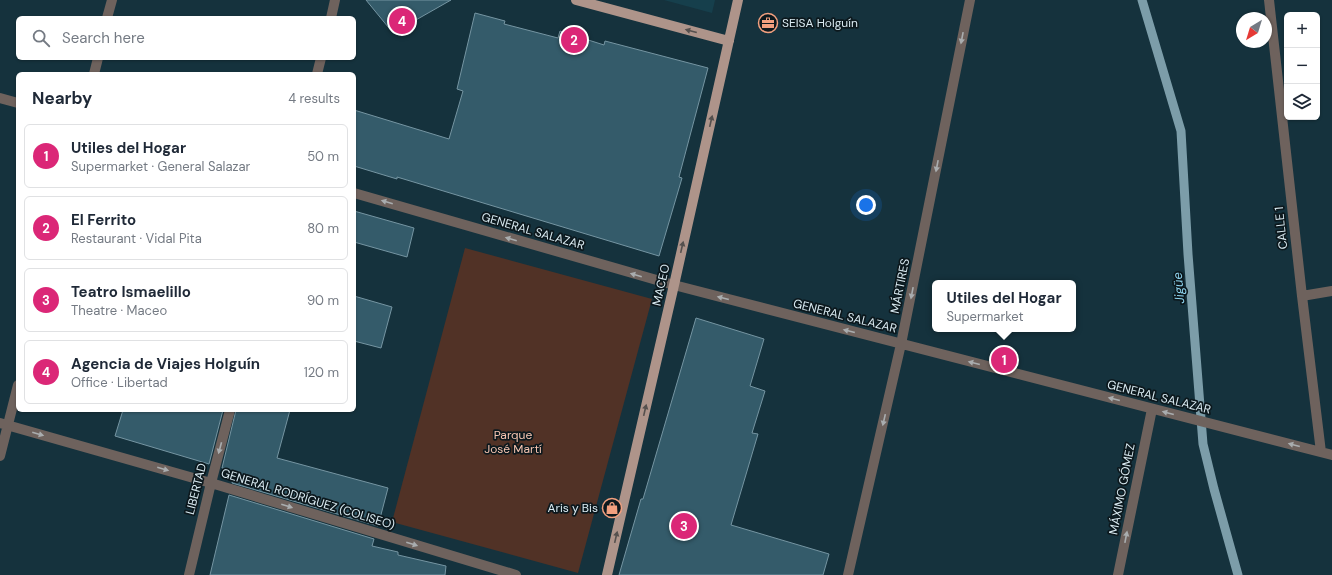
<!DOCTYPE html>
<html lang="en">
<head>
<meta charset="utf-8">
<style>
  body { margin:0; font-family:"DM Sans",sans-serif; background:#f6f6f7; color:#1f2937 }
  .controls { position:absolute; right:12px; top:12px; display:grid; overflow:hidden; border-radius:6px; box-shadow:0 1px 3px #0004 }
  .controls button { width:36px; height:36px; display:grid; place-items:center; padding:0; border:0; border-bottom:1px solid #e0e1e3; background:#fff; color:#1f2937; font:20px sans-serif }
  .compass { position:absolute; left:1236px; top:12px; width:36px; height:36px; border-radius:50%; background:#fff; box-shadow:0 1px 3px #0004; rotate:218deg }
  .you { position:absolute; left:866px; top:205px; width:14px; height:14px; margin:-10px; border:3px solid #fff; border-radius:50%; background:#1a73e8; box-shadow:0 0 0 6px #1a73e833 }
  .badge { display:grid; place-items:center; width:26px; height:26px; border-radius:50%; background:#db2777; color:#fff; font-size:13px; font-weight:700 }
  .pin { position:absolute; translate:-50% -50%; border:2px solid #fff; box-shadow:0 1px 4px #0006 }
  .popup { position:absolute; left:932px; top:280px; width:144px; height:52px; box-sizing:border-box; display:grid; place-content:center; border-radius:6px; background:#fff; filter:drop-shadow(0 1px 3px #0005); font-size:13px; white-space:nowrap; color:#747a83 }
  .popup b { font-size:15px; color:#1f2937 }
  .popup::after { content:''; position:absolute; left:50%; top:100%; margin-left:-8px; border:8px solid transparent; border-top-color:#fff }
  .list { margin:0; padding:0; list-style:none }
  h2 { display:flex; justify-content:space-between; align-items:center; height:52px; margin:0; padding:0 16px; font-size:17px }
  h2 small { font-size:13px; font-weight:400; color:#747a83 }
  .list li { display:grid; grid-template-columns:26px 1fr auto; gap:12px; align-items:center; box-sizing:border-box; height:64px; margin:0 8px 8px; padding:0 8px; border:1px solid #e0e1e3; border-radius:6px }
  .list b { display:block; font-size:15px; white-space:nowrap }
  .list p { margin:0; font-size:13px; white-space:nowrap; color:#747a83 }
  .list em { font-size:13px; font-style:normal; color:#747a83 }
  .icon { flex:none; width:22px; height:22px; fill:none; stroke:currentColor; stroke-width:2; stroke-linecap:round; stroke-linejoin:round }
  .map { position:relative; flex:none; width:1332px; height:575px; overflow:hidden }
  .search { position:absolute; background:#fff; box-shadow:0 1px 3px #0004; left:16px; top:16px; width:340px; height:44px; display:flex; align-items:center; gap:10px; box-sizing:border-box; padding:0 14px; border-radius:6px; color:#747a83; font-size:15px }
  .panel { position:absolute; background:#fff; box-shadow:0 1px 3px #0004; left:16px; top:72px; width:340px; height:340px; border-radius:6px }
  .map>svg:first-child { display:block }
  .built { fill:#163f4c }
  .green { fill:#513226 }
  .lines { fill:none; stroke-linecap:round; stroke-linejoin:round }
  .stream { stroke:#7c9da9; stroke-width:9 }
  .building { fill:#345b6a; stroke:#7595a2 }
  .minor { stroke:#6e625d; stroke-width:10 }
  .major { stroke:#ae948a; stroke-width:10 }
  .oneway { fill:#55504e }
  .oneway2 { fill:#a9adaf }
  .labels { text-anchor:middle; stroke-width:3.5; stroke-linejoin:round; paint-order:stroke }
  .poi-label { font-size:12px; fill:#daebf2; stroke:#0c181d; text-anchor:start }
  .street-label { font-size:12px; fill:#daebf2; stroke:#0c181d }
  .park-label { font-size:12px; fill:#f7c5b1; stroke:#0c181d }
  .water-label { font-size:13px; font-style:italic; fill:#8ed4ef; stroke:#0c181d }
</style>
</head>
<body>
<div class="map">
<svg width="1332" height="575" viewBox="0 0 1332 575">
  <rect width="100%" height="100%" fill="#15323d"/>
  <path class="built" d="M664 0H715L712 13Z"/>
  <path class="green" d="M465 248 652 299 578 573 392 522Z"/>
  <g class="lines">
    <path class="stream" d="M1142 0 1181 131 1188 254 1203 444 1214 489 1238 575"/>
  </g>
  <path class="building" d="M366 0H451L393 33Z
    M475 13 505 21 504 24 558 38 560 31 604 45 605 41 708 68 679 177 682 178 659 256 397 177V179L354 166V110L449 139 463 91 457 89Z
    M354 211 414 228 407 257 354 242Z
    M354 296 392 307 381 348 354 341Z
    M696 318 764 339 750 386 765 391 752 433 758 434 731 525 829 554 823 575H619L641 499H643Z
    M123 410H223L209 464 115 436Z
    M236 410H290L277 458 388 488 378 526 232 483 234 473 227 471V469L222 468Z
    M229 495 374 539 372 546 398 552V555L446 566 445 575H210Z"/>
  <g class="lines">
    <path class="minor" d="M1269 0 1302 296 1321 452
      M107 18 112 0
      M331 18 335 0
      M94 74 98 58
      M317 74 321 58
      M0 98 18 103
      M354 193 674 285 1332 455
      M1302 296 1332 291
      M0 423 211 483 516 575
      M0 456 18 385
      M189 575 211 483 230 410
      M848 575 901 344 970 0
      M1118 575 1152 409"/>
    <path class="major" d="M576 0 729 41
      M607 575 674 285 738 0"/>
  </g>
  <defs><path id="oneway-solid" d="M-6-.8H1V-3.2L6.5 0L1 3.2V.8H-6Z"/></defs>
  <g class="oneway">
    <use href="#oneway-solid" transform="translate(691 31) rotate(-165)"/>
    <use href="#oneway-solid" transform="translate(711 121) rotate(-77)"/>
    <use href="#oneway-solid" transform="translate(682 247) rotate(-77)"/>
    <use href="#oneway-solid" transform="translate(645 410) rotate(-77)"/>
    <use href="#oneway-solid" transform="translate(616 537) rotate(-77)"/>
  </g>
  <g class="oneway2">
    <use href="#oneway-solid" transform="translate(962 38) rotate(101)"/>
    <use href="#oneway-solid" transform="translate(937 166) rotate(101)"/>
    <use href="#oneway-solid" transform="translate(387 202) rotate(-164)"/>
    <use href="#oneway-solid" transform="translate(511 239) rotate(-164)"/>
    <use href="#oneway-solid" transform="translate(636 275) rotate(-164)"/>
    <use href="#oneway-solid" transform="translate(912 293) rotate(101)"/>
    <use href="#oneway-solid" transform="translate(723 298) rotate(-166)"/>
    <use href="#oneway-solid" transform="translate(849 331) rotate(-166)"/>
    <use href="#oneway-solid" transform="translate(974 363) rotate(-166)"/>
    <use href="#oneway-solid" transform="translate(1114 399) rotate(-166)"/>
    <use href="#oneway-solid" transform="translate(1168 413) rotate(-165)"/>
    <use href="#oneway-solid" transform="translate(884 420) rotate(103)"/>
    <use href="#oneway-solid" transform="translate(38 434) rotate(16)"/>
    <use href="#oneway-solid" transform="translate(1294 445) rotate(-165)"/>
    <use href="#oneway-solid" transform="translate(220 448) rotate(105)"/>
    <use href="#oneway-solid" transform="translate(163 469) rotate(16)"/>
    <use href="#oneway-solid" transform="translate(287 506) rotate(17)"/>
    <use href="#oneway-solid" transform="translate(1126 537) rotate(-79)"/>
    <use href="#oneway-solid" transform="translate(412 544) rotate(17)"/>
  </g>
  <defs>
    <symbol id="office-ring" viewBox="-11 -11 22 22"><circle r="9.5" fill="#0c181d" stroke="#f2a07f" stroke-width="1.5"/><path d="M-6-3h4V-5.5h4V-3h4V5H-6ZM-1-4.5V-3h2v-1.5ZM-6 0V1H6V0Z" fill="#f2a07f"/></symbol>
    <symbol id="shop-ring" viewBox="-11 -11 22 22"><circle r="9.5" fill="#0c181d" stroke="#f2a07f" stroke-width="1.5"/><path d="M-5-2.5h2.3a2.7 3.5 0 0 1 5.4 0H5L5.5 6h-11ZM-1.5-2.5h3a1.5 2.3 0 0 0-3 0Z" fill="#f2a07f"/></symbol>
  </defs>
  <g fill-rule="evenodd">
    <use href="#office-ring" x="757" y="12" width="22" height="22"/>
    <use href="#shop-ring" x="601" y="497" width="22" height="22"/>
  </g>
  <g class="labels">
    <g class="poi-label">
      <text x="782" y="27">SEISA Holguín</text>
      <text x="598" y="512" text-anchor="end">Aris y Bis</text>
    </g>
    <g class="street-label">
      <text transform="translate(1281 228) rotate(-96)" y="4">CALLE 1</text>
      <text transform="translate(533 231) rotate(16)" y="4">GENERAL SALAZAR</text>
      <text transform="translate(661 285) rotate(-77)" y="4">MACEO</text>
      <text transform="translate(900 286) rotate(-79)" y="4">MÁRTIRES</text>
      <text transform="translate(845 316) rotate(14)" y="4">GENERAL SALAZAR</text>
      <text transform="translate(1159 397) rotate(14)" y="4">GENERAL SALAZAR</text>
      <text transform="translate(196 489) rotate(-76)" y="4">LIBERTAD</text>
      <text transform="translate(1122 489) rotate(-79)" y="4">MÁXIMO GÓMEZ</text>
      <text transform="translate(308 499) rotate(17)" y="4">GENERAL RODRÍGUEZ (COLISEO)</text>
    </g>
    <g class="park-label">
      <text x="513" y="439">Parque<tspan x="513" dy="14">José Martí</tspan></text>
    </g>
    <g class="water-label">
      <text transform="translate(1178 288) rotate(-95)" y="5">Jigüe</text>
    </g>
  </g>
</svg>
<div class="controls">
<button>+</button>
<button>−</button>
<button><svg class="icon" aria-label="layers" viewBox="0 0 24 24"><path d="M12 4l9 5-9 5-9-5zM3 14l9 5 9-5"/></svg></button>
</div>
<svg class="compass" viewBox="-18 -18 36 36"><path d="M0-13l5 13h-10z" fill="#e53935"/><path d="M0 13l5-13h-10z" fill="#747a83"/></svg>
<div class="you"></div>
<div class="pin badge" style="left:1004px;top:360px">1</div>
<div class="popup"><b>Utiles del Hogar</b>Supermarket</div>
<div class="pin badge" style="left:574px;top:40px">2</div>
<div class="pin badge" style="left:684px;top:526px">3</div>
<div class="pin badge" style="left:402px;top:21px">4</div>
<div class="search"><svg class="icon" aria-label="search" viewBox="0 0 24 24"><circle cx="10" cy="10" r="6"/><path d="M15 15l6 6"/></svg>Search here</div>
<section class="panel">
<h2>Nearby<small>4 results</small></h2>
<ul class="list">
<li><span class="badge">1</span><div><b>Utiles del Hogar</b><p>Supermarket · General Salazar</p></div><em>50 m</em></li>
<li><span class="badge">2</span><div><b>El Ferrito</b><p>Restaurant · Vidal Pita</p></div><em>80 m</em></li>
<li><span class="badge">3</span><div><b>Teatro Ismaelillo</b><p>Theatre · Maceo</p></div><em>90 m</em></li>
<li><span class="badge">4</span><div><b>Agencia de Viajes Holguín</b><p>Office · Libertad</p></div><em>120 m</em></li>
</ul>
</section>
</div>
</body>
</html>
